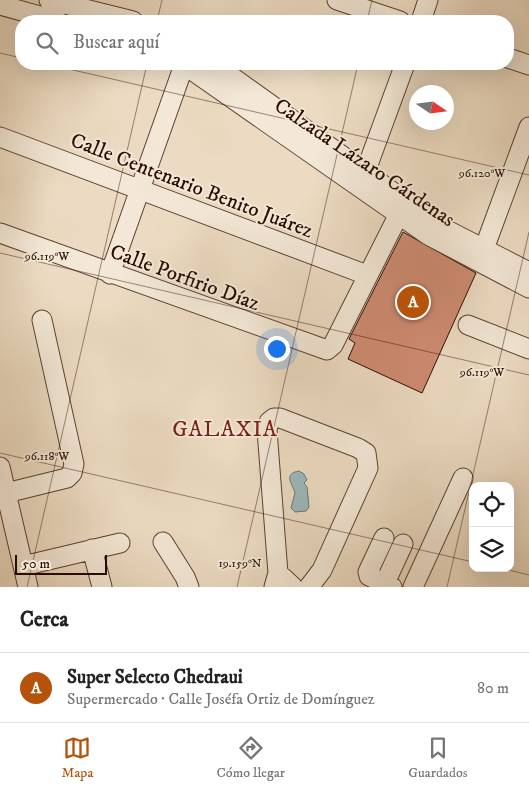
<!DOCTYPE html>
<html lang="es">
<head>
<meta charset="utf-8">
<style>
  body { margin:0; font-family:"IM FELL DW Pica",serif; background:#f2f2f2; color:#222 }
  .controls { position:absolute; right:15px; bottom:15px; display:grid; overflow:hidden; border-radius:10px; box-shadow:0 5px 20px #0002 }
  .controls button { width:45px; height:45px; display:grid; place-items:center; padding:0; border:0; border-bottom:1px solid #e0e0e0; background:#fff; color:#222; font:25px sans-serif }
  .compass { position:absolute; left:409px; top:85px; width:45px; height:45px; border-radius:50%; background:#fff; box-shadow:0 5px 20px #0002; rotate:103deg }
  .scale { position:absolute; left:15px; bottom:12px; width:92px; box-sizing:border-box; padding-left:5px; border:2px solid #2b0d00; border-top:0; font-size:14px; line-height:18px; white-space:nowrap; color:#2b0d00; -webkit-text-stroke:4px #f3e8d7; paint-order:stroke }
  .you { position:absolute; left:276px; top:348px; width:18px; height:18px; margin:-12px; border:4px solid #fff; border-radius:50%; background:#1a73e8; box-shadow:0 0 0 8px #1a73e833 }
  .badge { display:grid; place-items:center; width:32px; height:32px; border-radius:50%; background:#b45309; color:#fff; font-size:16px; font-weight:700 }
  .pin { position:absolute; translate:-50% -50%; border:2px solid #fff; box-shadow:0 1px 5px #0006 }
  .list { margin:0; padding:0; list-style:none }
  h2 { display:flex; justify-content:space-between; align-items:center; height:65px; margin:0; padding:0 20px; font-size:21px }
  h2 small { font-size:16px; font-weight:400; color:#767676 }
  .list li { display:grid; grid-template-columns:32px 1fr auto; gap:15px; align-items:center; box-sizing:border-box; height:70px; padding:0 20px; border-top:1px solid #e0e0e0 }
  .list b { display:block; font-size:19px; white-space:nowrap }
  .list p { margin:0; font-size:16px; white-space:nowrap; color:#767676 }
  .list em { font-size:16px; font-style:normal; color:#767676 }
  .icon { flex:none; width:28px; height:28px; fill:none; stroke:currentColor; stroke-width:2; stroke-linecap:round; stroke-linejoin:round }
  .map { position:relative; flex:none; width:529px; height:587px; overflow:hidden }
  .search { position:absolute; background:#fff; box-shadow:0 5px 20px #0002; left:15px; right:15px; top:15px; height:55px; display:flex; align-items:center; gap:12px; box-sizing:border-box; padding:0 18px; border-radius:20px; color:#767676; font-size:19px }
  .sheet { height:135px; background:#fff }
  nav { display:flex; justify-content:space-around; align-items:center; box-sizing:border-box; height:70px; border-top:1px solid #e0e0e0; background:#fff; font-size:14px; color:#767676 }
  nav a { display:grid; justify-items:center; gap:2px }
  nav .on { color:#b45309 }
  .map>svg:first-child { display:block }
  .water { fill:#9cb9bd; stroke:#6f7471 }
  .building { fill:#ce8b72; stroke:#2b0d00 }
  .lines { fill:none; stroke-linecap:round; stroke-linejoin:round }
  .minor-casing { stroke:#5b4030; stroke-width:21 }
  .minor { stroke:#f3e8d7; stroke-width:19 }
  .ticks { fill:none; stroke:#2b0d00; stroke-width:1; stroke-opacity:0.45 }
  .labels { text-anchor:middle; stroke-width:4; stroke-linejoin:round; paint-order:stroke }
  .street-label { font-size:21px; fill:#2b0d00; stroke:#f3e8d7 }
  .neighbourhood-label { font-size:22px; letter-spacing:1px; fill:#7a1f14; stroke:#f3e8d7 }
  .ticks-label { font-size:12px; text-anchor:middle; fill:#2b0d00; stroke:#f3e8d7; stroke-width:4; stroke-linejoin:round; paint-order:stroke }
</style>
</head>
<body>
<div class="map">
<svg width="529" height="587" viewBox="0 0 529 587">
  <rect width="100%" height="100%" fill="#ecdbc2"/>
  <filter id="stains"><feTurbulence type="fractalNoise" baseFrequency=".004" numOctaves="4"/><feColorMatrix values="0 0 0 0 .2 0 0 0 0 .09 0 0 0 0 .02 0 0 0 .5 -.17"/></filter>
  <radialGradient id="worn" r=".72"><stop offset=".6" stop-color="#630" stop-opacity="0"/><stop offset="1" stop-color="#630" stop-opacity=".3"/></radialGradient>
  <path class="water" d="M299 471 304 474 307 480 304 483 307 487 309 507 306 511 295 512 291 508 295 493C292 483 283 474 299 471Z"/>
  <path class="building" d="M403 232 476 273 422 393 348 359 355 343 349 339Z"/>
  <g class="lines">
    <defs>
      <path id="minor" d="M49 0 133 21
        M337 0 400 21
        M0 5 58 21
        M421 21 428 0
        M508 58 529 65
        M183 64 428 235 529 288
        M214 64 443 228 529 272
        M0 137 367 275
        M365 173 405 64
        M0 233 327 350 333 345 405 202
        M484 249 529 127
        M110 274 184 65
        M468 325 529 349
        M0 467 28 587
        M6 493 67 478 72 473 74 464 42 320
        M384 538 368 572 369 576 392 587
        M163 542 185 577 189 587
        M92 549 102 587
        M23 566 120 543
        M278 573 293 587
        M385 583 403 544
        M274 587 278 573 267 430 269 422 274 418H280L358 448 366 453 368 468 322 570 309 587
        M413 587 463 478"/>
    </defs>
    <use href="#minor" class="minor-casing"/>
    <use href="#minor" class="minor"/>
  </g>
  <path class="ticks" d="M157 21 162 0M367 21 372 0M0 53 21 58M47 64 529 175M0 253 529 375M0 453 473 562M501 568 529 575M27 587 147 64M237 587 358 64M447 587 529 232"/>
  <g class="labels">
    <g class="street-label">
      <text transform="translate(365 162) rotate(34)" y="7">Calzada Lázaro Cárdenas</text>
      <text transform="translate(192 185) rotate(21)" y="7">Calle Centenario Benito Juárez</text>
      <text transform="translate(185 277) rotate(20)" y="7">Calle Porfirio Díaz</text>
    </g>
    <g class="neighbourhood-label">
      <text x="225" y="436">GALAXIA</text>
    </g>
  </g>
  <g class="ticks-label">
    <text x="482" y="177">96.120°W</text>
    <text x="47" y="260">96.119°W</text>
    <text x="482" y="376">96.119°W</text>
    <text x="47" y="460">96.118°W</text>
    <text x="240" y="567">19.159°N</text>
  </g>
  <rect width="100%" height="100%" filter="url(#stains)"/>
  <rect width="100%" height="100%" fill="url(#worn)"/>
</svg>
<div class="controls">
<button><svg class="icon" aria-label="locate" viewBox="0 0 24 24"><circle cx="12" cy="12" r="6"/><path d="M12 2v4M12 18v4M2 12h4M18 12h4"/></svg></button>
<button><svg class="icon" aria-label="layers" viewBox="0 0 24 24"><path d="M12 4l9 5-9 5-9-5zM3 14l9 5 9-5"/></svg></button>
</div>
<svg class="compass" viewBox="-18 -18 36 36"><path d="M0-13l5 13h-10z" fill="#e53935"/><path d="M0 13l5-13h-10z" fill="#767676"/></svg>
<div class="scale">50 m</div>
<div class="you"></div>
<div class="pin badge" style="left:413px;top:302px">A</div>
<div class="search"><svg class="icon" aria-label="search" viewBox="0 0 24 24"><circle cx="10" cy="10" r="6"/><path d="M15 15l6 6"/></svg>Buscar aquí</div>
</div>
<section class="sheet">
<h2>Cerca<small></small></h2>
<ul class="list">
<li><span class="badge">A</span><div><b>Super Selecto Chedraui</b><p>Supermercado · Calle Joséfa Ortiz de Domínguez</p></div><em>80 m</em></li>
</ul>
</section>
<nav>
<a class="on"><svg class="icon" aria-label="map" viewBox="0 0 24 24"><path d="M3 6l6-2 6 2 6-2v14l-6 2-6-2-6 2zM9 4v14M15 6v14"/></svg>Mapa</a>
<a><svg class="icon" aria-label="directions" viewBox="0 0 24 24"><path d="M12 3l9 9-9 9-9-9zM9 14v-3h6M13 9l2 2-2 2"/></svg>Cómo llegar</a>
<a><svg class="icon" aria-label="saved" viewBox="0 0 24 24"><path d="M7 4h10v16l-5-4-5 4z"/></svg>Guardados</a>
</nav>
</body>
</html>
